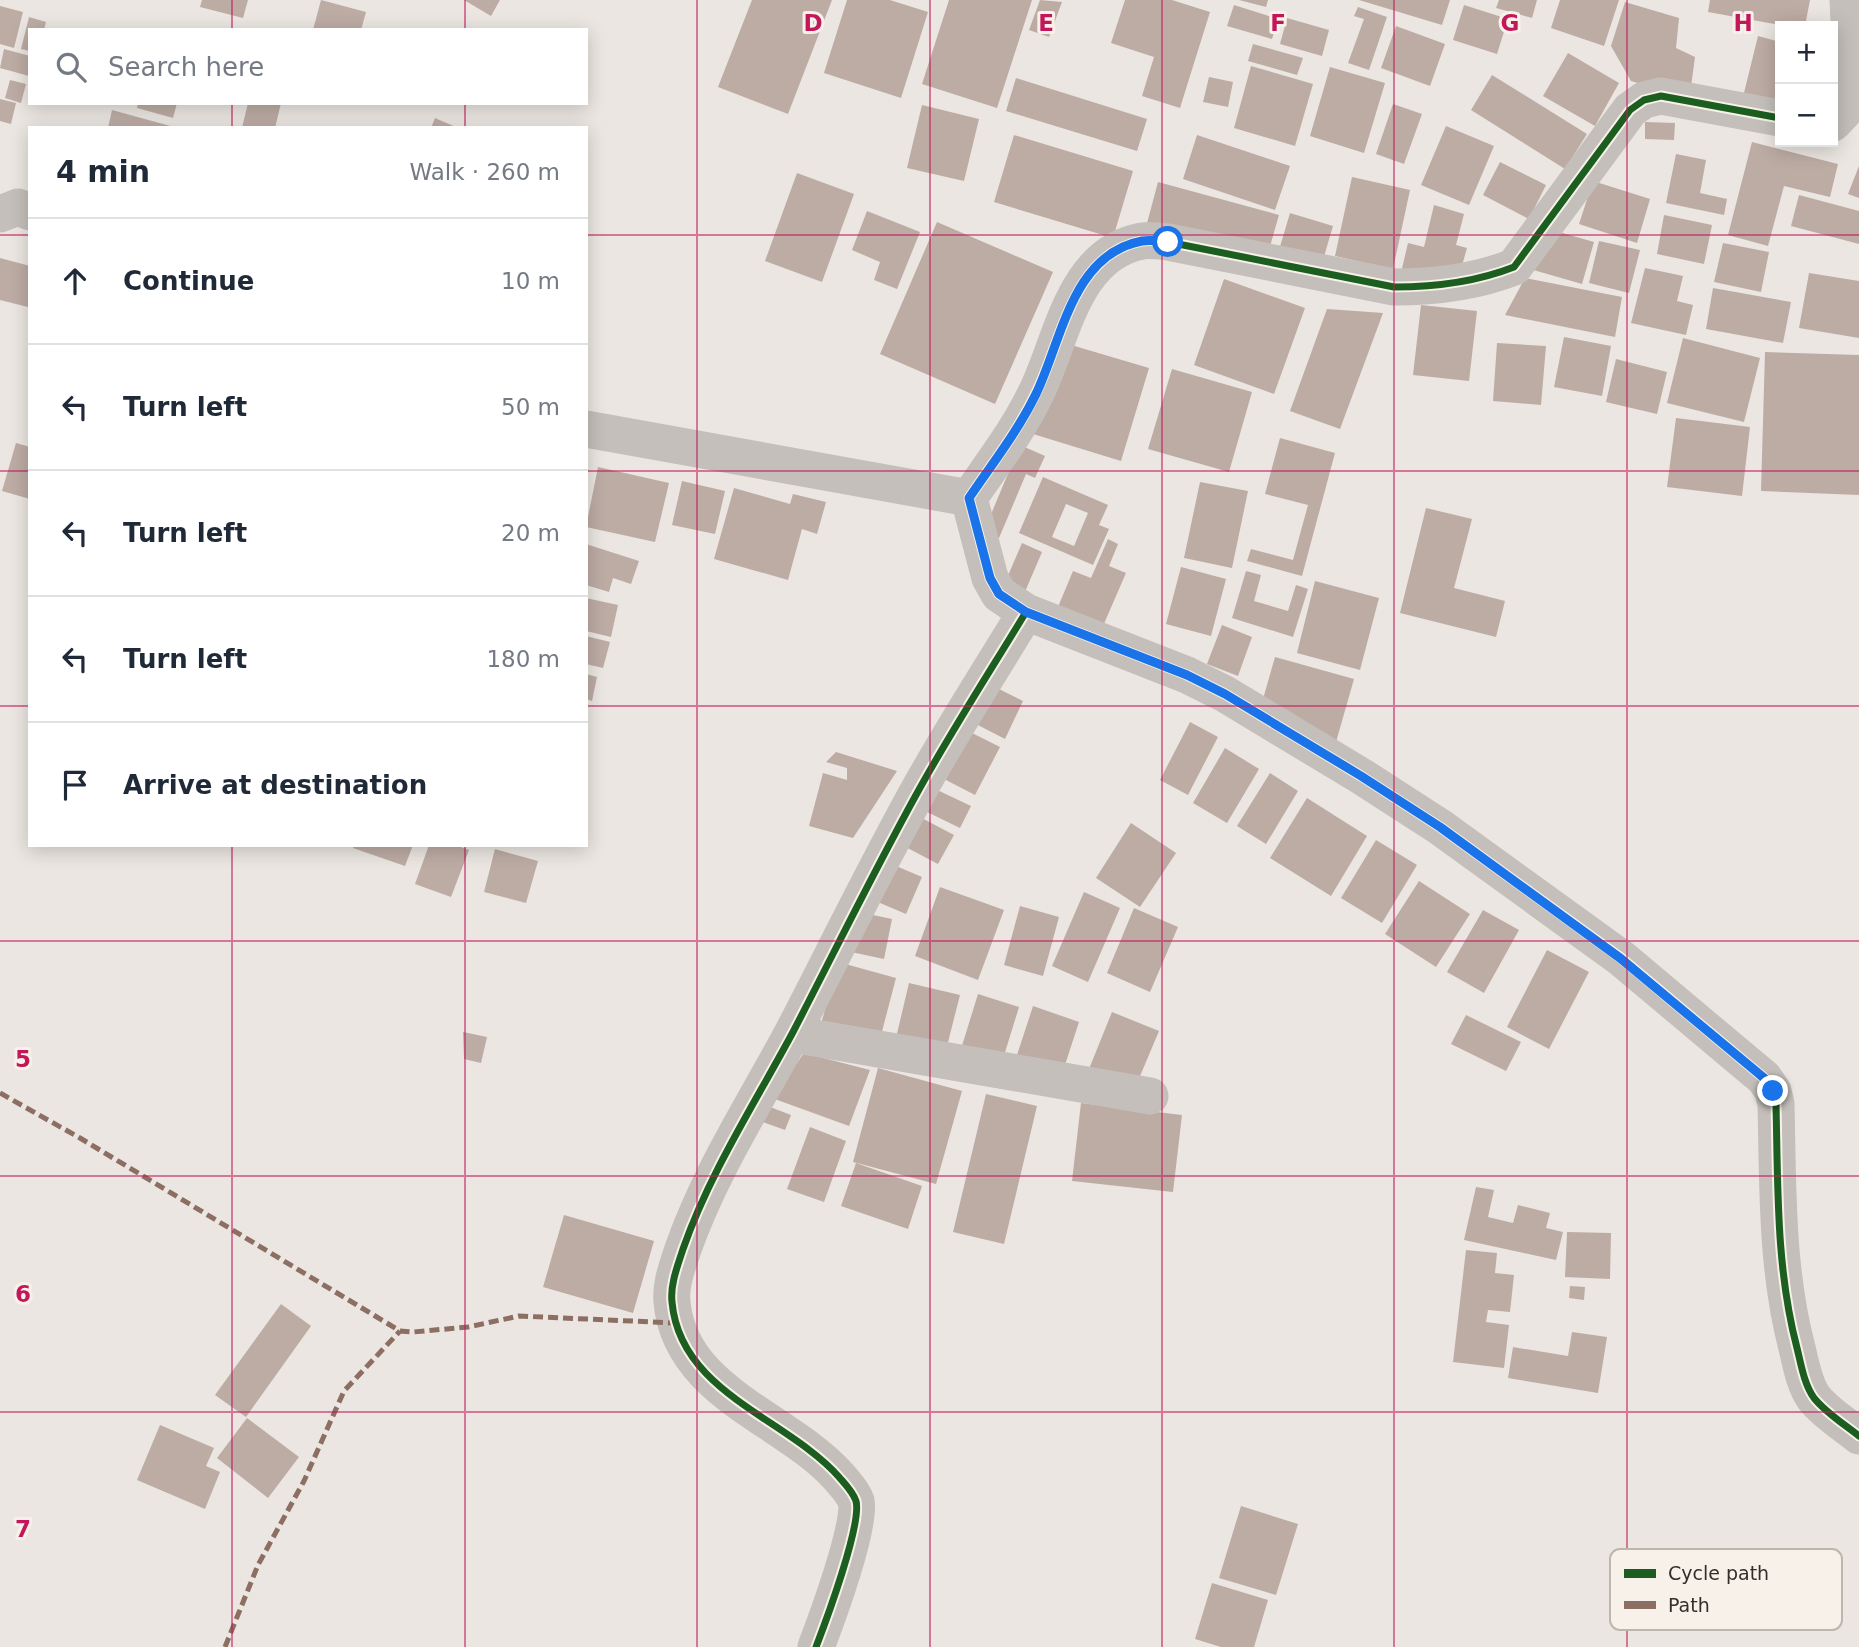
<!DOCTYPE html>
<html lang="en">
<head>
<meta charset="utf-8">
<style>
  body { margin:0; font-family:"DejaVu Sans",sans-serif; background:#f2f2f3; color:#1f2937 }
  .controls { position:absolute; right:21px; top:21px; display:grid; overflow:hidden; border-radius:0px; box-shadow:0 4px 18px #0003 }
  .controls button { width:63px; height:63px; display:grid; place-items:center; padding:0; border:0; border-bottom:2px solid #e0e1e3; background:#fff; color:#1f2937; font:35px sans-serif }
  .stop { position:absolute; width:21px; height:21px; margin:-16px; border:5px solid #1a73e8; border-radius:50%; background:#fff }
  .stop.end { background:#1a73e8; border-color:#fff; box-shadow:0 2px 7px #0008 }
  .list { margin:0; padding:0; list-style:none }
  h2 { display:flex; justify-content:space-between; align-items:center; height:91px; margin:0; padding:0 28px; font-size:30px }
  h2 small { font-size:23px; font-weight:400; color:#747a83 }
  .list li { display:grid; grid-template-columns:46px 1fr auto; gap:21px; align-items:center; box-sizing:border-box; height:126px; padding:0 28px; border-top:2px solid #e0e1e3 }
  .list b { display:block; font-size:26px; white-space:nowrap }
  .list em { font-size:23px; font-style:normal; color:#747a83 }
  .icon { flex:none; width:38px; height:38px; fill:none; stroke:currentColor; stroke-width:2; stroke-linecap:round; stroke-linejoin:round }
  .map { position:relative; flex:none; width:1859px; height:1647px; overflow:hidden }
  .search { position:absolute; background:#fff; box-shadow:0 4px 18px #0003; left:28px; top:28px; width:560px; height:77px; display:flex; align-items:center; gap:18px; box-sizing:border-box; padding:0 24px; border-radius:0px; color:#747a83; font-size:26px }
  .panel { position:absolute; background:#fff; box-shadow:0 4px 18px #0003; left:28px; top:126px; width:560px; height:721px; border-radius:0px }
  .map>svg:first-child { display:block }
  .building { fill:#bdaca4; fill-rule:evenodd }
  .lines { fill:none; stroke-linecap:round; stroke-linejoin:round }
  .street { stroke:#c4bfba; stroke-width:37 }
  .quiet { stroke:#8d6e63; stroke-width:5; stroke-dasharray:10 5; stroke-linecap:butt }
  .cycleway-casing { stroke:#f7f1e9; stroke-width:11 }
  .cycleway { stroke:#1b5e20; stroke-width:7 }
  .route { stroke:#1a73e8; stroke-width:9 }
  .grid { fill:none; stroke:#c2185b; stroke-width:2; stroke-opacity:0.55 }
  .key { fill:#f7f1e9; stroke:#bcb6af; stroke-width:2 }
  .key-label { font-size:19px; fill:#342d29 }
  .grid-label { font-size:23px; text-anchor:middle; font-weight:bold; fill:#c2185b; stroke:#f7f1e9; stroke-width:6; stroke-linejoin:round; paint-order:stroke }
</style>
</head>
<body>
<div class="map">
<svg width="1859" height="1647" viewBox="0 0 1859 1647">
  <rect width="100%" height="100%" fill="#ebe6e1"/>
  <path class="building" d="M202 0H248L243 18 200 7Z
    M321 0 366 12 361 30H313Z
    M464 0H500L491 16Z
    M752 0H832L788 114 718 87Z
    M847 0H890L928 12 901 98 824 73Z
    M949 0H1032L997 108 922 84Z
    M1040 0 1062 2 1049 37 1029 30Z
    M1125 0H1172L1210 12 1180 108 1142 96 1154 57 1111 43Z
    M1239 0H1268L1266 7Z
    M1359 0H1450L1442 25Z
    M1499 0H1537L1532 18 1496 8Z
    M1560 0H1619L1604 46 1551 28Z
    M1710 0H1810L1805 26H1786L1708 12Z
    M1625 2 1679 18 1676 48 1695 57 1690 94 1655 88 1631 81 1611 46Z
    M1234 5 1278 19 1272 39 1227 26Z
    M1464 5 1508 19 1497 54 1453 40Z
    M0 6 23 12 14 48 0 44Z
    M1358 7 1387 17 1369 70 1348 63 1364 19 1354 16Z
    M29 17 46 22 44 30H30V51L21 49Z
    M1287 18 1329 30 1322 56 1280 44Z
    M1396 26 1445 44 1430 86 1381 68Z
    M1758 36 1780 42V109L1742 101Z
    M1253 44 1303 58 1297 75 1248 61Z
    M4 49 30 56 29 76 0 68Z
    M1568 53 1619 83 1595 126 1543 96Z
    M1251 66 1313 84 1295 146 1234 128Z
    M1330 67 1385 83 1364 153 1310 136Z
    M1492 75 1587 134 1565 169 1471 110Z
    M1209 77 1233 82 1228 107 1203 102Z
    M1016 78 1147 119 1137 151 1006 111Z
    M10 80 26 84 21 103 5 98Z
    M0 99 16 103 11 124 0 121Z
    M138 103H177L173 118 137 108Z
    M248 103H281L275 128H242Z
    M1393 104 1422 114 1404 164 1376 154Z
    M922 105 979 119 964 181 907 168Z
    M112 110 174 127 173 128H108Z
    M435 118 458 128H431Z
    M1645 122 1675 123 1674 140 1645 139Z
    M1446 126 1494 146 1469 205 1421 185Z
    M1014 135 1133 171 1113 238 994 202Z
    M1197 135 1290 166 1275 210 1183 179Z
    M1752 142 1838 164 1830 197 1784 186 1768 246 1728 235Z
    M1676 154 1706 160 1700 193 1727 199 1724 215 1666 203Z
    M1500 162 1546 185 1529 219 1483 195Z
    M1859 166V198L1848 194Z
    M797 173 854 194 822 282 765 261Z
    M1352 177 1410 190 1393 269 1335 256Z
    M1593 181 1650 199 1637 243 1579 224Z
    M1158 182 1279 215 1266 260 1146 227Z
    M1799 195 1859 211V244L1791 226Z
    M1434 205 1464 214 1456 245 1467 248 1459 276 1400 277 1408 243 1424 247Z
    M867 211 920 232 897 289 874 280 880 262 852 250Z
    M1290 213 1333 226 1320 270 1277 257Z
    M1664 215 1712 225 1704 264 1657 254Z
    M937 222 1053 272 995 404 880 354Z
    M1559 232 1594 242 1582 284 1530 269Z
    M1599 241 1640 250 1629 293 1589 283Z
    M1723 243 1769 252 1761 292 1714 282Z
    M0 258 30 266V299L28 307 0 300Z
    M1645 268 1683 276 1677 301 1693 305 1686 335 1631 323Z
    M1809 273 1859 281V338L1799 328Z
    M1525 278 1622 297 1615 337 1505 315Z
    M1224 279 1305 308 1274 394 1194 365Z
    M1713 288 1791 302 1783 343 1706 329Z
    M1421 305 1477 311 1469 381 1413 375Z
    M1327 309 1383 313 1340 429 1290 411Z
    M1564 337 1611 346 1602 396 1554 387Z
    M1683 338 1760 358 1744 422 1667 403Z
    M1061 342 1149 368 1121 461 1033 434Z
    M1497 343 1546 346 1541 405 1493 401Z
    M1765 352 1859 355V495L1761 491Z
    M1616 359 1667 372 1657 414 1606 402Z
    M1172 369 1252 392 1229 472 1148 449Z
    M1676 418 1750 427 1742 496 1667 487Z
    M1280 438 1335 453 1302 576 1247 561 1251 549 1293 560 1308 505 1265 494Z
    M16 443 30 447V499L2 491Z
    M1020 445 1045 456 1035 478 1026 474 999 538 984 531Z
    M598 467 669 483 655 542 586 527Z
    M1043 477 1108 505 1099 525 1109 529 1093 565 1019 533ZM1066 504 1088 513 1074 546 1052 537Z
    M682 481 725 491 715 534 672 525Z
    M1200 482 1248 491 1232 568 1184 558Z
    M734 488 790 504 793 494 826 502 817 534 802 529 788 580 714 559Z
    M1426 508 1472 519 1454 588 1505 601 1496 637 1400 613Z
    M1108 539 1118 544 1109 566 1126 573 1103 626 1058 607 1073 571 1091 578Z
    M1022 543 1042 552 1024 594 1004 585Z
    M586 544 639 561 631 584 613 578 609 592 586 585Z
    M1181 567 1226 579 1211 636 1166 624Z
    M1246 571 1261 575 1254 601 1288 611 1296 585 1308 589 1293 637 1232 618Z
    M1315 581 1379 598 1360 670 1297 653Z
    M586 598 618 605 611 637 586 631Z
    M1222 625 1252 637 1238 676 1207 664Z
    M586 636 610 642 603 668 586 664Z
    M1275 657 1354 679 1336 742 1263 699Z
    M586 674 597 677 592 701 586 699Z
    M993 686 1023 701 1005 739 974 723Z
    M1190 722 1218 737 1188 795 1160 780Z
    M968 731 1000 747 975 795 944 779Z
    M1225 748 1259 769 1227 823 1193 803Z
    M836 752 897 771 853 838 809 826 823 773 847 780V768L826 762Z
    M1270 773 1298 791 1266 844 1237 826Z
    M933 788 971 806 960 828 923 810Z
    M1307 798 1367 836 1331 896 1270 858Z
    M916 815 954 835 938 864 900 844Z
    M1131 823 1176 853 1140 907 1096 878Z
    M1376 840 1417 865 1382 923 1341 898Z
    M354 845H413L405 866 353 848Z
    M429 845H455L469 850 451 897 415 884Z
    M495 849 538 861 526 903 484 892Z
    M889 863 922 877 906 914 873 900Z
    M1419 881 1470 914 1436 967 1385 934Z
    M940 887 1004 910 978 980 915 956Z
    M1084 892 1120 908 1088 982 1052 966Z
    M1020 906 1059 917 1043 976 1004 965Z
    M1134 908 1178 927 1150 992 1107 973Z
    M1483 910 1519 930 1484 993 1447 972Z
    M859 912 892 919 884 959 851 952Z
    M1547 950 1589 972 1549 1049 1507 1027Z
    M838 962 896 978 880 1039 821 1024Z
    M909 983 960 995 945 1054 895 1042Z
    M978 994 1019 1007 1002 1062 961 1049Z
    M1033 1006 1079 1022 1063 1071 1017 1055Z
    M1112 1012 1159 1031 1135 1088 1089 1069Z
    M1466 1015 1521 1042 1506 1071 1451 1044Z
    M463 1032 487 1037 481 1063 464 1059Z
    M804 1053 870 1070 849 1126 772 1098Z
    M878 1068 962 1091 936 1184 853 1162Z
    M986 1094 1037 1106 1004 1244 953 1232Z
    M1081 1103 1182 1115 1173 1192 1072 1181Z
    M765 1105 791 1115 785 1130 760 1121Z
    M810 1127 846 1141 824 1202 787 1189Z
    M856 1163 922 1186 908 1229 841 1206Z
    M1476 1187 1494 1190 1488 1217 1513 1223 1518 1205 1550 1213 1546 1228 1563 1232 1556 1260 1464 1240Z
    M564 1215 654 1241 633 1313 543 1287Z
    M1567 1232 1611 1233 1610 1279 1565 1277Z
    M1466 1250 1497 1253 1495 1273 1514 1275 1510 1312 1488 1310 1486 1322 1509 1325 1504 1368 1453 1362Z
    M1570 1286 1585 1287 1584 1300 1569 1298Z
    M281 1304 311 1326 246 1417 215 1395Z
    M1572 1332 1607 1337 1598 1393 1508 1378 1513 1347 1568 1356Z
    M247 1418 299 1457 268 1498 217 1458Z
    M160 1425 214 1448 206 1466 220 1472 205 1509 137 1480Z
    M1241 1506 1298 1524 1276 1595 1219 1578Z
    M1212 1583 1268 1600 1254 1647H1221L1195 1639Z"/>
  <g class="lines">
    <path class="street" d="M1780 118 1661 96 1644 100 1630 110 1514 267C1476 282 1435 287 1394 287L1168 242C1160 241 1150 240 1142 241 1072 254 1062 341 1036 393 1018 431 992 464 969 498L990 578 999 594 1026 612 1187 675 1225 694 1361 776 1440 827 1621 958 1764 1078 1773 1091 1776 1104C1778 1186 1776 1268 1797 1348 1801 1364 1804 1384 1814 1398 1826 1413 1844 1424 1859 1436
      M1833 123 1853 102 1848 0
      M0 214 18 207 30 212
      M586 429 969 498
      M792 1034 1150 1096
      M816 1647C826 1621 862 1524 856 1501 853 1492 845 1484 839 1477 787 1418 680 1393 672 1302 670 1284 678 1265 683 1249 710 1172 755 1103 793 1032 834 953 873 873 916 795 950 733 989 673 1026 612"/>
    <path class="quiet" d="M0 1093 80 1138 400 1331 413 1332 468 1327 519 1316 676 1323
      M225 1647 258 1565 304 1481 344 1391 400 1331"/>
    <defs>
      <path id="cycleway" d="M1780 118 1661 96 1644 100 1630 110 1514 267C1476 282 1435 287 1394 287L1168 242C1160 241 1150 240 1142 241 1072 254 1062 341 1036 393 1018 431 992 464 969 498L990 578 999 594 1026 612 1187 675 1225 694 1361 776 1440 827 1621 958 1764 1078 1773 1091 1776 1104C1778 1186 1776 1268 1797 1348 1801 1364 1804 1384 1814 1398 1826 1413 1844 1424 1859 1436
        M816 1647C826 1621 862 1524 856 1501 853 1492 845 1484 839 1477 787 1418 680 1393 672 1302 670 1284 678 1265 683 1249 710 1172 755 1103 793 1032 834 953 873 873 916 795 950 733 989 673 1026 612"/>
    </defs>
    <use href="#cycleway" class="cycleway-casing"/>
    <use href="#cycleway" class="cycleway"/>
  </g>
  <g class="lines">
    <path class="route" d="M1168 242C1160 241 1150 240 1142 241 1072 254 1062 340 1036 394 1018 431 992 464 969 498L990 578 999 594 1026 612 1187 675 1225 694 1361 776 1440 827 1620 958 1764 1078 1773 1091"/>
  </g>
  <path class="grid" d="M232 0V30M465 0V30M697 0V1647M930 0V1647M1162 0V1647M1394 0V1647M1627 0V1647M232 103V128M465 103V128M0 235H30M586 235H1859M0 471H30M586 471H1859M0 706H30M586 706H1859M232 845V1647M465 845V1647M0 941H1859M0 1176H1859M0 1412H1859"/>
  <rect x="1610" y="1549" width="232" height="81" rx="10" class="key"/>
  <rect x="1624" y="1569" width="32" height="9" fill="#1b5e20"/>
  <rect x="1624" y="1601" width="32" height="8" fill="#8d6e63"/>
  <g class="key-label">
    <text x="1668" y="1580">Cycle path</text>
    <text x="1668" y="1612">Path</text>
  </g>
  <g class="grid-label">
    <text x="813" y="31">D</text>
    <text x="1046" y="31">E</text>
    <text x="1278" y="31">F</text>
    <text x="1510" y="31">G</text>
    <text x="1743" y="31">H</text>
    <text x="23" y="1067">5</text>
    <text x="23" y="1302">6</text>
    <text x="23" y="1537">7</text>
  </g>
</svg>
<div class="controls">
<button>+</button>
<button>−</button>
</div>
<div class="stop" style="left:1168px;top:242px"></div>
<div class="stop end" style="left:1773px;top:1091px"></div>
<div class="search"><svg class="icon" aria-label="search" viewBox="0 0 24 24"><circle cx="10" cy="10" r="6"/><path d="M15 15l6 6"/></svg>Search here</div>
<section class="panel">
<h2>4 min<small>Walk · 260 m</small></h2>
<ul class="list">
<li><svg class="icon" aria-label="ahead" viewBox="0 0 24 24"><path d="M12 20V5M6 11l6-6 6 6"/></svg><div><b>Continue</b></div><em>10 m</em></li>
<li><svg class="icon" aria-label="left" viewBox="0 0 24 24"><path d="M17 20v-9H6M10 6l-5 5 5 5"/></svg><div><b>Turn left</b></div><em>50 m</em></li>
<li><svg class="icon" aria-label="left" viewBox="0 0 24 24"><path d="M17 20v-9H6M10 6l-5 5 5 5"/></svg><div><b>Turn left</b></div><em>20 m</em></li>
<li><svg class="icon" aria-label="left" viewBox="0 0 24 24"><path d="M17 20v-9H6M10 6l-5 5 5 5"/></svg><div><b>Turn left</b></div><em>180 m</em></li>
<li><svg class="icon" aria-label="arrive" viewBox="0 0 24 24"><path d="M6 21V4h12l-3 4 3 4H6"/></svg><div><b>Arrive at destination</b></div></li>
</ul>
</section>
</div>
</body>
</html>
